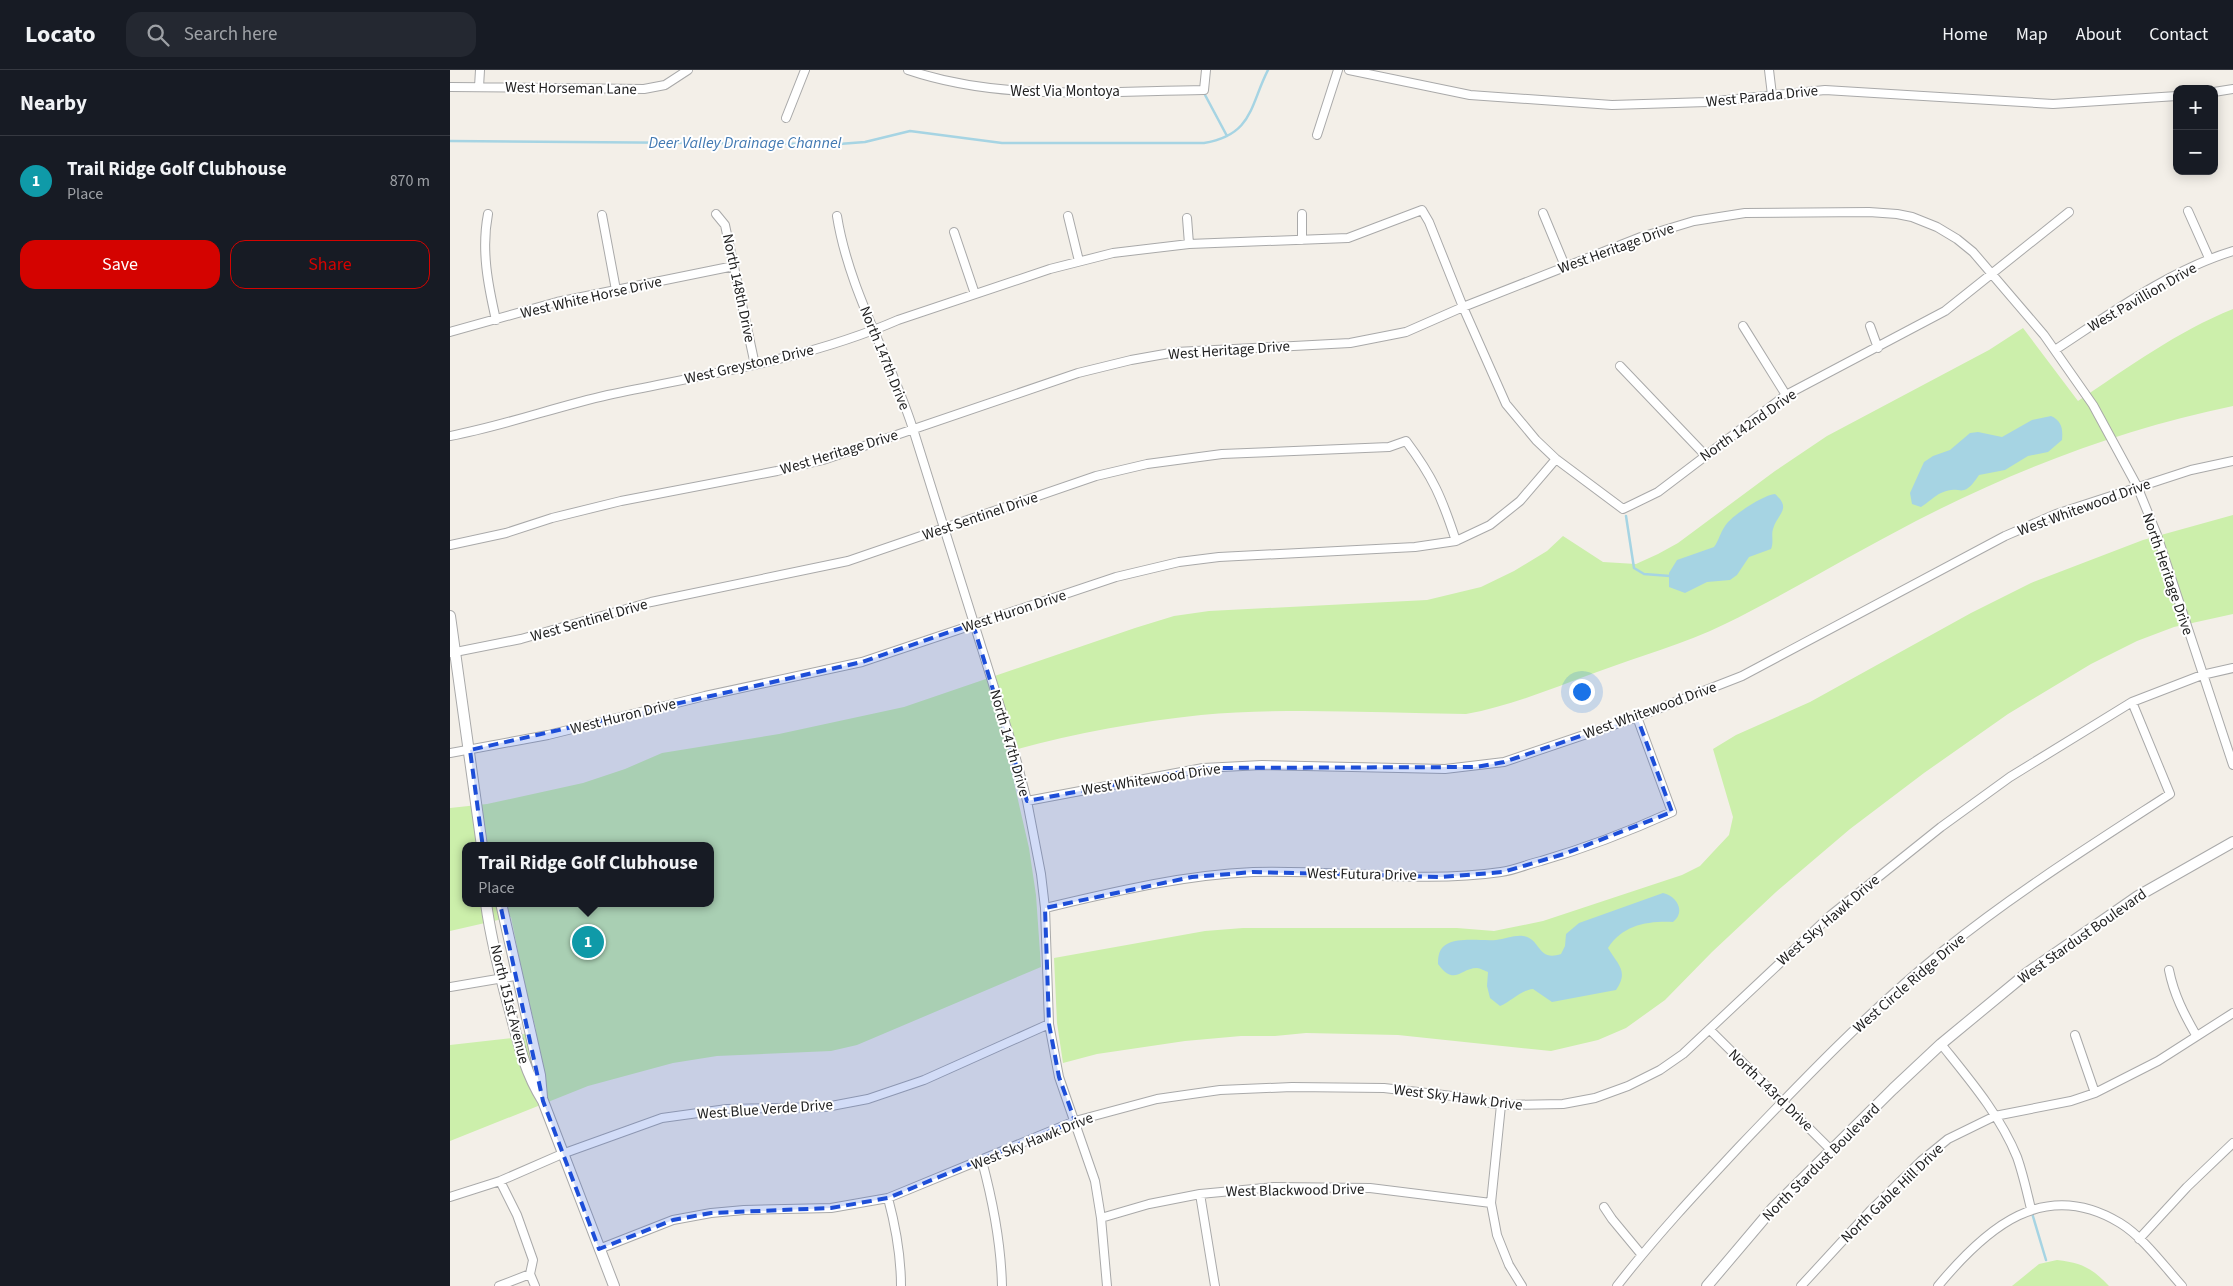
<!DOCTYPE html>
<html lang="en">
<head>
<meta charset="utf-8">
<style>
  body { margin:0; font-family:"Source Sans 3",sans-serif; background:#242831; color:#f1f3f6 }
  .controls { position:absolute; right:15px; top:15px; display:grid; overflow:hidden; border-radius:10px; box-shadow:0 2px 12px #0003 }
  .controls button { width:45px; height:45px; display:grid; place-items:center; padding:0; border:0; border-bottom:1px solid #363941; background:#171b24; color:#f1f3f6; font:25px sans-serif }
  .you { position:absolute; left:1131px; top:621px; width:18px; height:18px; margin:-12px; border:4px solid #fff; border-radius:50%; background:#1a73e8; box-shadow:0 0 0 8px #1a73e833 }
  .badge { display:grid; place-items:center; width:32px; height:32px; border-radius:50%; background:#d40300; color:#fff; font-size:16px; font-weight:700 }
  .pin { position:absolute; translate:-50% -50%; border:2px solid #fff; box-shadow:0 1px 5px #0006 }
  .popup { position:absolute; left:12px; top:772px; width:252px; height:65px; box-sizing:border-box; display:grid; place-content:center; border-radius:10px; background:#171b24; filter:drop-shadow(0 1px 4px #0005); font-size:16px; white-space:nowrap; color:#9ea1a6 }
  .popup b { font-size:19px; color:#f1f3f6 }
  .popup::after { content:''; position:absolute; left:50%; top:100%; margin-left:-10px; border:10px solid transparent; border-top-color:#171b24 }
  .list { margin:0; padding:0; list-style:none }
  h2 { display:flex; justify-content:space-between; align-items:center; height:65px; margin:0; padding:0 20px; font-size:21px }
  h2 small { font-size:16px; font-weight:400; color:#9ea1a6 }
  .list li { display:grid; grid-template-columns:32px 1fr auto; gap:15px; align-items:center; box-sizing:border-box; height:90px; padding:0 20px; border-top:1px solid #363941 }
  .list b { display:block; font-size:19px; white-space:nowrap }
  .list p { margin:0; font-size:16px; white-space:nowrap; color:#9ea1a6 }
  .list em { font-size:16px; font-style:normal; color:#9ea1a6 }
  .actions { display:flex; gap:10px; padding:15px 20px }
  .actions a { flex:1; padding:11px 0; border:1px solid #d40300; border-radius:15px; text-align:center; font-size:18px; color:#d40300 }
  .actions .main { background:#d40300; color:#fff }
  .icon { flex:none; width:28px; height:28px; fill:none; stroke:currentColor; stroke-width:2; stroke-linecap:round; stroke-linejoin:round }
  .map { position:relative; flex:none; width:1783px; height:1216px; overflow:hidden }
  header { display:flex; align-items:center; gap:30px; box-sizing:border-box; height:70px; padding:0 25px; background:#171b24; border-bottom:1px solid #363941 }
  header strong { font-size:24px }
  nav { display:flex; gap:28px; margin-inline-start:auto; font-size:18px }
  .search { width:350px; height:45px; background:#242831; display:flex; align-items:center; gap:12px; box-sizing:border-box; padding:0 18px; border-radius:15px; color:#9ea1a6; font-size:19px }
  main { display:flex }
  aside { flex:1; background:#171b24 }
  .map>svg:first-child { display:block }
  .grass { fill:#ccefab; fill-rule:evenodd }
  .water { fill:#a6d4e3 }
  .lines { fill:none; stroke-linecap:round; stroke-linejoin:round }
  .stream { stroke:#a6d4e3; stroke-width:2.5 }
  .minor-casing { stroke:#a9a9a9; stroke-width:10 }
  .tertiary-casing { stroke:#a9a9a9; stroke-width:12 }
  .minor { stroke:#fff; stroke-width:8 }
  .tertiary { stroke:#fff; stroke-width:10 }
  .marked { fill:#1d4ed8; fill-opacity:0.2; stroke:#1d4ed8; stroke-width:4; stroke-dasharray:10 6; stroke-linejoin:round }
  .labels { text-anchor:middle; stroke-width:4; stroke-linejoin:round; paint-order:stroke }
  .street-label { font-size:15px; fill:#222; stroke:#fff }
  .water-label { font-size:16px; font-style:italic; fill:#4279b2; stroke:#fff }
</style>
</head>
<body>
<header>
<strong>Locato</strong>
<div class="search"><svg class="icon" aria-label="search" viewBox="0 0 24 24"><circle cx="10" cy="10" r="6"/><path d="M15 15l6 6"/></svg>Search here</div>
<nav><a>Home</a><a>Map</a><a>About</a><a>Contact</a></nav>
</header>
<main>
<aside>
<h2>Nearby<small></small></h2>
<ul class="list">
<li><span class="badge" style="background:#0f9aa8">1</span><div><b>Trail Ridge Golf Clubhouse</b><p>Place</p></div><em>870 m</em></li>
</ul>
<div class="actions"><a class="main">Save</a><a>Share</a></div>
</aside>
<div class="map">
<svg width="1783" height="1216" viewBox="0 0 1783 1216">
  <rect width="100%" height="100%" fill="#f3efe8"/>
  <path class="grass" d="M1783 239V336C1672 359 1567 399 1466 451 1402 484 1340 522 1275 554 1234 574 1190 586 1147 602 1103 618 1061 636 1016 644 929 643 838 637 751 645 686 652 620 664 557 682L579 778 586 825 591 897 407 975 381 981 267 986 223 993 138 1016 0 1071V975L62 968 86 960 73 907 61 847 0 861V738L37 734 133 713 175 699 212 683 329 664 454 637 685 558 724 546 759 541 977 530 1031 517 1064 501 1097 481 1113 466 1153 492 1186 494 1208 484 1228 473 1325 401 1377 366 1539 280 1573 258 1628 331C1677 298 1728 261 1783 239ZM16 776H260V833H16Z
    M1783 445V544L1724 557 1687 571 1641 594 1558 644 1474 703 1400 759 1326 822 1262 882 1215 930 1176 958 1148 970 1101 981 948 965 856 963 825 966H791L735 971 647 984 613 993 607 953 604 888 755 861 793 858H1007L1044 861 1093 851 1232 805 1250 796 1263 782 1279 765 1283 747 1263 679 1286 665 1360 632 1521 543 1581 513 1693 470Z
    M1607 1190C1632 1193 1642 1198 1659 1216H1562L1589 1194Z"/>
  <path class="water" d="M1601 346C1612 351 1613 359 1612 370L1598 382 1578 386 1555 400 1529 405C1511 432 1512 413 1491 423 1484 426 1478 433 1471 437L1462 434 1460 423 1474 392 1483 386 1500 380 1520 363 1528 362 1552 367 1582 350Z
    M1325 424C1342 439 1328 443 1323 459 1321 465 1324 472 1321 479L1299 487 1287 505 1280 510 1257 512 1235 523 1219 517V503L1227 490 1264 477C1269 470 1270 463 1275 456 1281 446 1313 425 1325 424Z
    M1213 823C1227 826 1236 842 1223 852 1197 851 1173 855 1158 878 1168 895 1179 901 1166 920L1102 932 1083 919C1071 920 1062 931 1050 936L1040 928 1037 916 1038 902C1035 901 1030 898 1027 898 1010 898 1005 917 988 894 988 886 989 878 997 874 1010 867 1031 871 1046 870 1055 869 1064 865 1073 866 1091 868 1087 892 1111 884L1115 876 1116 864 1129 853Z"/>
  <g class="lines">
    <path class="stream" d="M754 23 777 66
      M0 71 389 74 415 72 460 61 552 73H754C803 65 800 35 818 0
      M1176 446 1184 498 1194 504 1220 506
      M1582 1143 1596 1190"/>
    <defs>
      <path id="minor" d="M458 0C552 32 656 21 754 20L756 0
        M899 0 1020 25 1162 35 1257 32 1375 20 1603 34 1727 26
        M1319 0 1322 25
        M0 17 194 19 215 15 238 0
        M29 17 30 0
        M1764 22 1783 19
        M336 48 355 0
        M867 65 888 0
        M1738 141 1759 188
        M1093 143 1115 196
        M38 144C31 180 38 215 46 250
        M266 144 275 155 305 295
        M852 144V170
        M152 145 166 220
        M387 146C399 221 440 287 463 359L564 681 577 731 591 804 595 838 599 954 609 1007 645 1111 651 1148 657 1216
        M618 146 629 191
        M737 148 739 174
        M504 162 525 224
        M1293 256 1336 325
        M1420 256 1428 278
        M0 262 107 232 284 196
        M1605 280C1660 244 1720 200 1783 181
        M1170 296 1255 385
        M0 366C53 356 105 337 158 325 256 304 356 290 448 250L600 199 663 183 739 174 898 168 972 140 979 152 1013 237 1056 334 1086 370 1106 389 1173 439 1208 422 1336 325 1495 241 1619 142
        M0 475 56 463 102 448 171 431 327 401 373 390 628 303 681 290 726 282 900 273 956 262 1013 237 1191 167 1244 151 1295 143 1419 142 1447 144 1462 147 1487 157 1507 169 1523 182 1594 265 1643 335 1687 416 1707 465 1783 695
        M0 583 71 569 201 532 398 491 646 406 697 394 772 384 939 377 956 371C983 407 992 428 1006 471
        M0 683 98 665 255 626 412 592 666 507 729 492 769 487 965 477 1006 471 1040 455 1070 431 1106 389
        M577 731 753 698 812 695 995 699 1054 692 1187 647 1292 606 1555 466 1606 444 1741 400 1783 391
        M595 838C663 822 732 805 803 802 885 799 969 814 1051 802 1065 800 1078 794 1091 791 1136 778 1180 761 1222 742L1187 647
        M1719 900C1724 925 1734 944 1746 965
        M0 917 65 906
        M1260 960 1381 1080
        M1625 965 1645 1023
        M1491 974C1519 1009 1550 1045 1567 1087 1573 1104 1577 1122 1581 1139
        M1051 1035 1041 1133 1047 1165 1059 1195 1072 1216
        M532 1091C543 1132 551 1173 552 1216
        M50 1111 67 1145 83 1190 80 1204 85 1216
        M750 1124 765 1216
        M0 1127 50 1111 112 1084 212 1048 277 1039 376 1037 418 1029 474 1010 599 954
        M438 1128C446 1158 451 1185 451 1216
        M1154 1137 1162 1149 1191 1184
        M651 1148 699 1134 750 1124 824 1117 920 1118 1041 1133
        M1689 1169 1737 1117 1783 1073
        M149 1179 223 1150 261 1143 294 1140 381 1138 438 1128 625 1051 707 1029 770 1020 842 1017 934 1018 1002 1026 1051 1035 1113 1034 1145 1028 1178 1016 1210 1000 1233 984 1381 845 1491 757 1560 707 1682 632 1752 605 1783 598
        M49 1216 80 1204
        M1167 1216C1205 1167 1247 1122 1289 1077 1354 1009 1420 940 1493 881 1565 823 1643 774 1720 724L1682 632
        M1351 1216 1421 1140 1471 1091 1498 1069 1545 1046 1621 1031 1645 1023 1708 991 1783 943
        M1488 1216C1536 1158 1594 1107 1670 1153 1693 1167 1714 1196 1732 1216"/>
      <path id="tertiary" d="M0 546 32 776
        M36 833C41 871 51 909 61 945 69 976 76 1004 93 1031L164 1216
        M51 833 90 1005 92 1027
        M1257 1216 1323 1138 1443 1019 1491 974 1577 903 1688 826 1783 772"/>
    </defs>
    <use href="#minor" class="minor-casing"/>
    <use href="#tertiary" class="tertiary-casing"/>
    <use href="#minor" class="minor"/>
    <use href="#tertiary" class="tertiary"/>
  </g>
  <path class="marked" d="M523 554 577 731 753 698 1026 697 1054 692 1187 647 1222 742 1114 784 1053 802 992 807 803 802 742 807 595 838 599 954 609 1007 625 1051 438 1128 381 1138 261 1143 223 1150 149 1179 93 1031 44 806 33 778 20 680 412 592Z"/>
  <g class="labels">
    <g class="street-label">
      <text transform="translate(121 18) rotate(1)" y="5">West Horseman Lane</text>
      <text x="615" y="26">West Via Montoya</text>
      <text transform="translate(1312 26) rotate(-6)" y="5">West Parada Drive</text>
      <text transform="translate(1166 178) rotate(-20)" y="5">West Heritage Drive</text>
      <text transform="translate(289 218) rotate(78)" y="5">North 148th Drive</text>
      <text transform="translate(141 227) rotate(-13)" y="5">West White Horse Drive</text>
      <text transform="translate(1692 227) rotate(-30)" y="5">West Pavillion Drive</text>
      <text transform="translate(779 280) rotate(-4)" y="5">West Heritage Drive</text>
      <text transform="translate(435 288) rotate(68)" y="5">North 147th Drive</text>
      <text transform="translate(299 294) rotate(-13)" y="5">West Greystone Drive</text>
      <text transform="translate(1298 355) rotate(-35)" y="5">North 142nd Drive</text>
      <text transform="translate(389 382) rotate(-17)" y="5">West Heritage Drive</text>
      <text transform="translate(1634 437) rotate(-20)" y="5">West Whitewood Drive</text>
      <text transform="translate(530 446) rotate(-19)" y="5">West Sentinel Drive</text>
      <text transform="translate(1718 504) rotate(71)" y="5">North Heritage Drive</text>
      <text transform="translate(564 541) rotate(-18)" y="5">West Huron Drive</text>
      <text transform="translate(139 550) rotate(-16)" y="5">West Sentinel Drive</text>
      <text transform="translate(1200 640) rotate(-20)" y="5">West Whitewood Drive</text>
      <text transform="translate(173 646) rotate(-14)" y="5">West Huron Drive</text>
      <text transform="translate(560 673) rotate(74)" y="5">North 147th Drive</text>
      <text transform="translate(701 709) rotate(-9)" y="5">West Whitewood Drive</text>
      <text transform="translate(912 804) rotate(1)" y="5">West Futura Drive</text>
      <text transform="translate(1378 850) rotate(-41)" y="5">West Sky Hawk Drive</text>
      <text transform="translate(1632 866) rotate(-35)" y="5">West Stardust Boulevard</text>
      <text transform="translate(1459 913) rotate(-41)" y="5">West Circle Ridge Drive</text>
      <text transform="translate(60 934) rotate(76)" y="5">North 151st Avenue</text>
      <text transform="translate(1321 1020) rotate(44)" y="5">North 143rd Drive</text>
      <text transform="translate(1008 1027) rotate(7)" y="5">West Sky Hawk Drive</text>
      <text transform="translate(315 1039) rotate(-4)" y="5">West Blue Verde Drive</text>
      <text transform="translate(582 1071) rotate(-22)" y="5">West Sky Hawk Drive</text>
      <text transform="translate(1371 1092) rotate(-45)" y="5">North Stardust Boulevard</text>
      <text transform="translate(845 1120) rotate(-1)" y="5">West Blackwood Drive</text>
      <text transform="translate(1442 1123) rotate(-44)" y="5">North Gable Hill Drive</text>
    </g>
    <g class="water-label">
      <text x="295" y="78">Deer Valley Drainage Channel</text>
    </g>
  </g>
</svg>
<div class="controls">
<button>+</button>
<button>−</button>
</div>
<div class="you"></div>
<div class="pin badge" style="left:138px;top:872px;background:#0f9aa8">1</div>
<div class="popup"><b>Trail Ridge Golf Clubhouse</b>Place</div>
</div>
</main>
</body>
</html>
